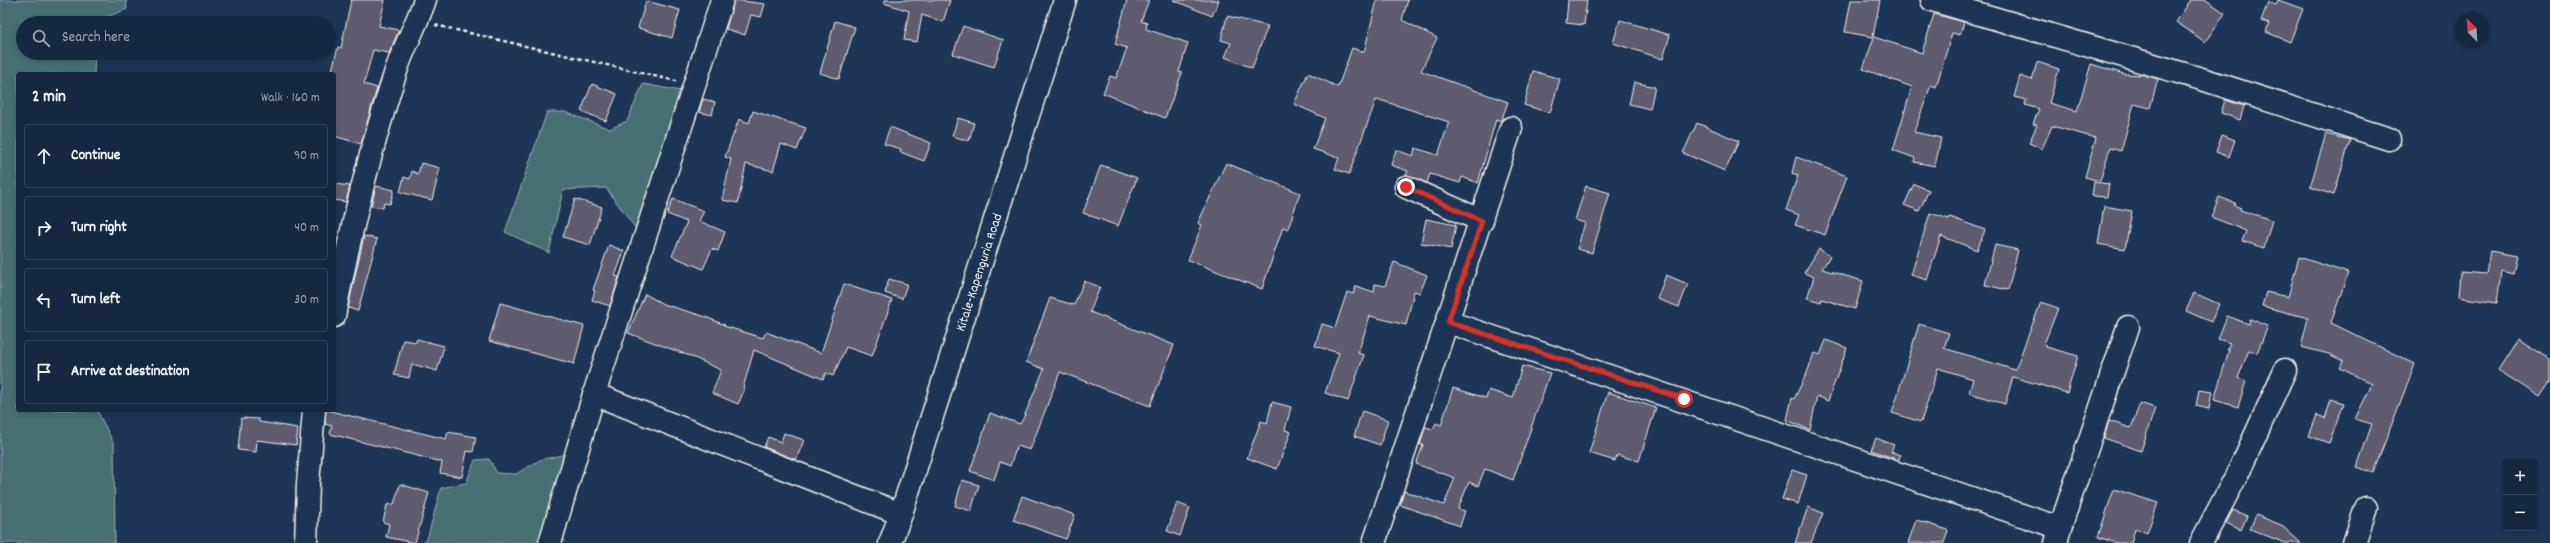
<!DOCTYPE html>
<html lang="en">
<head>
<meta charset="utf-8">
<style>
  body { margin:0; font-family:Dekko,sans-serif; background:#23344c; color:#f1f3f6 }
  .controls { position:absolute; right:12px; bottom:12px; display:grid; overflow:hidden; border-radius:4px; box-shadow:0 2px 6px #0003 }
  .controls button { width:36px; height:36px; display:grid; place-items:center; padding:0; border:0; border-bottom:1px solid #35445a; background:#162841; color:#f1f3f6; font:20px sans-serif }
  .compass { position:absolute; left:2454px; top:12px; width:36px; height:36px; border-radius:50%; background:#162841; box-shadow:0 2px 6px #0003; rotate:336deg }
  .stop { position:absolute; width:12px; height:12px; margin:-9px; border:3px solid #d93025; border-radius:50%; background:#fff }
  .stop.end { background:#d93025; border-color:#fff; box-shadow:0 1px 4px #0008 }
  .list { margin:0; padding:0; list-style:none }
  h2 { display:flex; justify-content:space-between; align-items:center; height:52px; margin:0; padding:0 16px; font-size:17px }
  h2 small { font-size:13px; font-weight:400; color:#9ea6b1 }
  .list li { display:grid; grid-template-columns:26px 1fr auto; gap:12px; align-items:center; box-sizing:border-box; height:64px; margin:0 8px 8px; padding:0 8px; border:1px solid #35445a; border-radius:4px }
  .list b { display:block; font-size:15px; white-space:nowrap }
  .list em { font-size:13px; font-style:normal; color:#9ea6b1 }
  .icon { flex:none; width:22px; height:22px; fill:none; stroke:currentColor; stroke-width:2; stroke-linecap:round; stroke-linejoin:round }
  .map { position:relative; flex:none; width:2550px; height:543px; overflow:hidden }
  .search { position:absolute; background:#162841; box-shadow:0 2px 6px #0003; left:16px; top:16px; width:320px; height:44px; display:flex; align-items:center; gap:10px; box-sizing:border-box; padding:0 14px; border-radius:22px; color:#9ea6b1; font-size:15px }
  .panel { position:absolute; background:#162841; box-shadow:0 2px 6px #0003; left:16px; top:72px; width:320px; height:340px; border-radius:4px }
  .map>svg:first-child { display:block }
  .green { fill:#476f73; stroke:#9eb0ae }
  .building { fill:#605b70; stroke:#f4f1e8 }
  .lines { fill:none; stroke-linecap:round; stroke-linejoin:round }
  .minor-casing { stroke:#f4f1e8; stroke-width:25 }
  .highway-casing { stroke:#f4f1e8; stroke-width:25 }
  .path { stroke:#f4f1e8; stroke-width:2.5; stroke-dasharray:4 3; stroke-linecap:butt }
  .minor { stroke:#1d3557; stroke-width:22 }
  .highway { stroke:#1d3557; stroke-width:22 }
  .route { stroke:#d93025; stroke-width:5 }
  .labels { text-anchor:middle; stroke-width:3; stroke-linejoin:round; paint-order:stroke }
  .street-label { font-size:14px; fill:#f4f1e8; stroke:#1d3557 }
</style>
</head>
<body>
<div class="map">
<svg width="2550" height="543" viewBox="0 0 2550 543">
  <rect width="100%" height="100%" fill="#1d3557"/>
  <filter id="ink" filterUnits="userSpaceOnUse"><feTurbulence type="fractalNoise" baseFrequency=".025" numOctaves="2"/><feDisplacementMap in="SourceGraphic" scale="8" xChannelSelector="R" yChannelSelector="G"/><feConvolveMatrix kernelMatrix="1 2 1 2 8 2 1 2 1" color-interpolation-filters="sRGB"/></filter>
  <g filter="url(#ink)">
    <path class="green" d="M0 0H126L127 9 97 21V23H23V53H95L94 74H18V410H97L114 444 115 543H0Z
      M643 84 681 91 639 233 606 188 563 190 549 253 505 232 547 112H565L610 129 627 121Z
      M566 454 541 543H423L428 536 441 488 466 483 475 460 489 459 497 473 516 474 540 460Z"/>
    <path class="building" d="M351 0H385L379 26 399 30 389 53 373 50 364 84 377 88 361 144 334 136V74H331L338 47 341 48Z
      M734 0 765 4 761 17 751 15 745 35 726 29Z
      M885 0H950L943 22 922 15 917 42 904 40 909 11 884 3Z
      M1127 0H1149L1141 21 1147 23 1146 29 1188 43 1179 72 1182 73 1165 118 1103 93 1110 76 1116 78 1127 48 1115 44Z
      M1173 0H1219L1212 16Z
      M1377 0H1408L1402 20 1437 38 1421 71 1508 102 1501 121 1496 119 1478 183 1462 177 1460 183 1430 174 1427 183 1406 175 1408 171 1391 165 1396 150 1413 156 1415 148 1438 155 1449 122 1383 101 1376 100 1349 174 1335 169 1339 158 1313 149 1325 118 1294 104 1308 73 1338 87 1352 48 1364 52Z
      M1568 0H1587L1584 25 1566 23Z
      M1851 0H1880L1873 37 1845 32Z
      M2191 0H2206L2225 13 2205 42 2176 22Z
      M2278 0 2303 9 2290 42 2266 32 2269 24 2261 21 2268 2 2276 5Z
      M646 1 680 10 672 38 638 28Z
      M1934 14 1964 22 1960 35 1952 33 1936 87 1931 85 1914 132 1941 138 1935 166 1914 162 1915 158 1893 150 1912 87 1863 69 1874 37 1922 53Z
      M1227 16 1268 26 1252 68 1225 57 1231 43 1221 40Z
      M1620 20 1670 35 1663 59 1613 43Z
      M835 21 855 27 839 79 820 73Z
      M963 26 1003 40 994 67 953 54Z
      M2037 62 2059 69 2049 103 2077 111 2091 64 2124 74 2144 75 2158 79 2150 108 2134 104 2121 151 2110 148 2100 181 2085 177 2096 138 2052 126 2042 149 2029 143 2037 125 2033 124 2039 109 2025 105 2026 100 2014 97 2020 76 2032 80Z
      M1533 71 1560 79 1550 113 1524 105Z
      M1634 82 1655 87 1650 109 1629 104Z
      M592 84 617 94 606 121 581 111Z
      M703 99 715 102 712 115 699 112Z
      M2225 100 2244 106 2240 120 2221 113Z
      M753 111 806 128 797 150 781 144 773 171 746 164 738 203 722 200 731 159 725 157 739 119 749 123Z
      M958 118 974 123 969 141 952 136Z
      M1697 123 1739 141 1725 171 1683 153Z
      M890 127 931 143 924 161 900 152 901 149 884 144Z
      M2326 134 2350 140 2334 195 2310 187Z
      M2222 135 2235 140 2229 157 2216 152Z
      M1796 157 1847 176 1825 235 1795 225 1799 215 1786 210 1798 175 1792 173Z
      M421 163 440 168 432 200 400 192 404 177 410 179 412 171 418 174Z
      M1226 163 1300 193 1288 229 1283 227 1262 289 1188 260 1202 225 1198 223Z
      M1101 165 1137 178 1118 226 1083 213Z
      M2094 182 2109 184 2107 197 2092 196Z
      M334 184 350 186 346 202 334 200Z
      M1914 184 1929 190 1919 211 1904 205Z
      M376 186 394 190 390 204 384 203 383 208 371 206Z
      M1586 186 1610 193 1592 253 1577 249 1585 223 1575 220Z
      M2219 197 2235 203 2233 205 2241 208 2240 210 2272 220 2264 248 2242 241 2246 231 2211 217Z
      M575 199 602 207 590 245 563 237Z
      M673 199 704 211 699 221 725 232 718 251 712 249 703 269 672 256 687 222 667 214Z
      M2104 206 2132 211 2125 249 2098 244Z
      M1930 213 1949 219 1950 217 1985 230 1977 250 1941 236 1927 280 1911 275Z
      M1426 219 1456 225 1451 249 1421 243Z
      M364 236 377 239 358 311 348 308Z
      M609 245 624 251 615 276 619 277 610 306 592 300 595 291 593 290Z
      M1995 245 2018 250 2008 290 1985 285Z
      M1819 249 1830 256 1822 269 1863 281 1855 309 1822 299 1821 302 1807 298 1814 277 1804 273Z
      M2490 251 2517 256 2513 274 2501 271 2497 303 2458 297 2460 272 2486 274Z
      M2299 257 2348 273 2331 323 2415 364 2373 473 2357 467 2372 424 2355 419 2372 384 2340 368 2343 361 2329 354 2301 347 2308 318 2262 306 2266 292 2288 297Z
      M1394 262 1427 275 1420 293 1414 291 1406 325 1370 316 1358 353 1364 355 1348 401 1325 393 1339 353 1315 346 1322 324 1335 328 1347 292 1353 294 1356 286 1374 292 1375 284 1385 286Z
      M1666 275 1688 284 1679 307 1657 299Z
      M889 279 907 284 902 299 885 293Z
      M1084 281 1100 287 1090 312 1174 345 1150 406 1060 372 1030 450 1017 446 1010 466 1000 462 994 480 970 471 990 413 1020 424 1024 417 1044 369 1026 362 1050 298 1074 305Z
      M844 284 892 300 872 356 846 347 833 376 826 373 823 379 754 350 743 388 745 389 738 404 712 393 721 370 690 356 628 333 645 294 663 304 703 316 725 325 724 326 763 338 766 332 821 353Z
      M2194 293 2219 304 2211 322 2186 311Z
      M2041 302 2058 308 2044 344 2047 345 2046 347 2078 356 2067 393 2013 377 2005 404 1969 393 1973 379 1938 368 1921 422 1892 413 1919 324 1949 333 1944 348 2015 370Z
      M500 303 584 326 574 364 489 341Z
      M2227 316 2249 324 2250 319 2268 326 2257 353 2249 350 2238 378 2246 381 2238 407 2214 400 2229 350H2227L2230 343 2218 339Z
      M417 339 444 346 437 371 412 364 409 378 394 375 403 340 416 342Z
      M2518 339 2550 359V382L2540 397 2498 370Z
      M1826 340 1847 348 1828 401 1817 396 1810 430 1787 420 1792 398 1794 399 1807 373 1814 353 1820 355Z
      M1522 366 1550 373 1513 480 1485 469 1478 486 1469 482 1458 509 1465 511 1460 526 1400 505 1404 491 1444 505 1455 478 1416 464 1423 445H1420L1425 427 1433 429 1436 423 1441 425 1453 388 1486 398 1489 390 1513 398Z
      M2199 390 2212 392 2209 409 2196 406Z
      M1608 392 1656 408 1639 461 1617 455 1615 461 1589 453Z
      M2331 399 2344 403 2329 443 2309 436 2317 415 2325 418Z
      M1272 402 1291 407 1285 430 1291 432 1277 469 1247 458 1261 421 1267 423Z
      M2140 403 2155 408 2141 451 2104 438 2109 421 2131 428Z
      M326 410 446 439 448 432 476 437 473 452 467 451 462 477 440 473 442 462 330 434 332 426 325 424Z
      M1362 411 1388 420 1380 445 1354 436Z
      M241 418 259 419V422L298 428 296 445 257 440 256 452 238 450Z
      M784 433 804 440 796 460 764 447 768 437 781 442Z
      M1876 438 1894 445 1891 452 1900 455 1899 460 1871 450Z
      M1792 470 1807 475 1798 504 1782 499Z
      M962 480 979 485 971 511 955 506Z
      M400 484 429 493 415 543 386 537 389 524 383 522 387 505 394 504Z
      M2114 489 2158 503 2147 533 2135 528 2131 543H2116L2098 537Z
      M1022 496 1075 515 1066 539 1013 520Z
      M1177 503 1190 508 1180 536 1167 531Z
      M1808 507 1823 513 1811 543H1795Z
      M2233 510 2247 516 2241 530 2226 523Z
      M2256 515 2281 525 2301 543H2285L2250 529Z
      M1916 520 1948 530 1944 543H1908Z"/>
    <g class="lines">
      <defs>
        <path id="minor" d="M722 0 594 394 901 514
          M1932 0 2205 80 2389 139
          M1406 187 1482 221
          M334 316C350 232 370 149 397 68 405 45 417 23 425 0
          M1448 322C1652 389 1856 458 2060 528L2056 543
          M2060 528 2128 327
          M306 543 308 484 314 410
          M550 543 594 394
          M1374 543 1511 128
          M2201 543 2240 469 2285 370
          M2354 543 2366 508"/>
        <path id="highway" d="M890 543 901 514 1065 0"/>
      </defs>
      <use href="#minor" class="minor-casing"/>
      <use href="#highway" class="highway-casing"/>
      <path class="path" d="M435 25 676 81"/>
      <use href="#minor" class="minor"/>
      <use href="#highway" class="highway"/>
    </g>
  </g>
  <g class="lines" filter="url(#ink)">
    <path class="route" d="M1406 187 1482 221 1448 322 1684 399"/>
  </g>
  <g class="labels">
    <g class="street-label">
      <text transform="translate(978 272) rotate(-72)" y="5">Kitale-Kapenguria Road</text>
    </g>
  </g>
</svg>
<div class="controls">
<button>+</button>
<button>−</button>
</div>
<svg class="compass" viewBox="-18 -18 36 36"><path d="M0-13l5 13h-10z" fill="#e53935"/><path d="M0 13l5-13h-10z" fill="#9ea6b1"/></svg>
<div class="stop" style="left:1684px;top:399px"></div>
<div class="stop end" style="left:1406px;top:187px"></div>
<div class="search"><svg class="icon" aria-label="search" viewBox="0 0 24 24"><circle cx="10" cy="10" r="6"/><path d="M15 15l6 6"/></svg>Search here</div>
<section class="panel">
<h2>2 min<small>Walk · 160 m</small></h2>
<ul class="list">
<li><svg class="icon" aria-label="ahead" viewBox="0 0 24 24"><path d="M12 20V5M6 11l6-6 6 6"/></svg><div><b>Continue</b></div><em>90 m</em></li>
<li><svg class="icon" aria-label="right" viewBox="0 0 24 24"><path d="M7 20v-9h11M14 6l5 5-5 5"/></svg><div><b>Turn right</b></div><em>40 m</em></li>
<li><svg class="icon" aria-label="left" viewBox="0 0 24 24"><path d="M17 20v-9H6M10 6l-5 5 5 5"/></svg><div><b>Turn left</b></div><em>30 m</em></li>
<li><svg class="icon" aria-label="arrive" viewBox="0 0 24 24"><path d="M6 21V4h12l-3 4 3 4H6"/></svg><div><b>Arrive at destination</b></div></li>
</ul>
</section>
</div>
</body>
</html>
